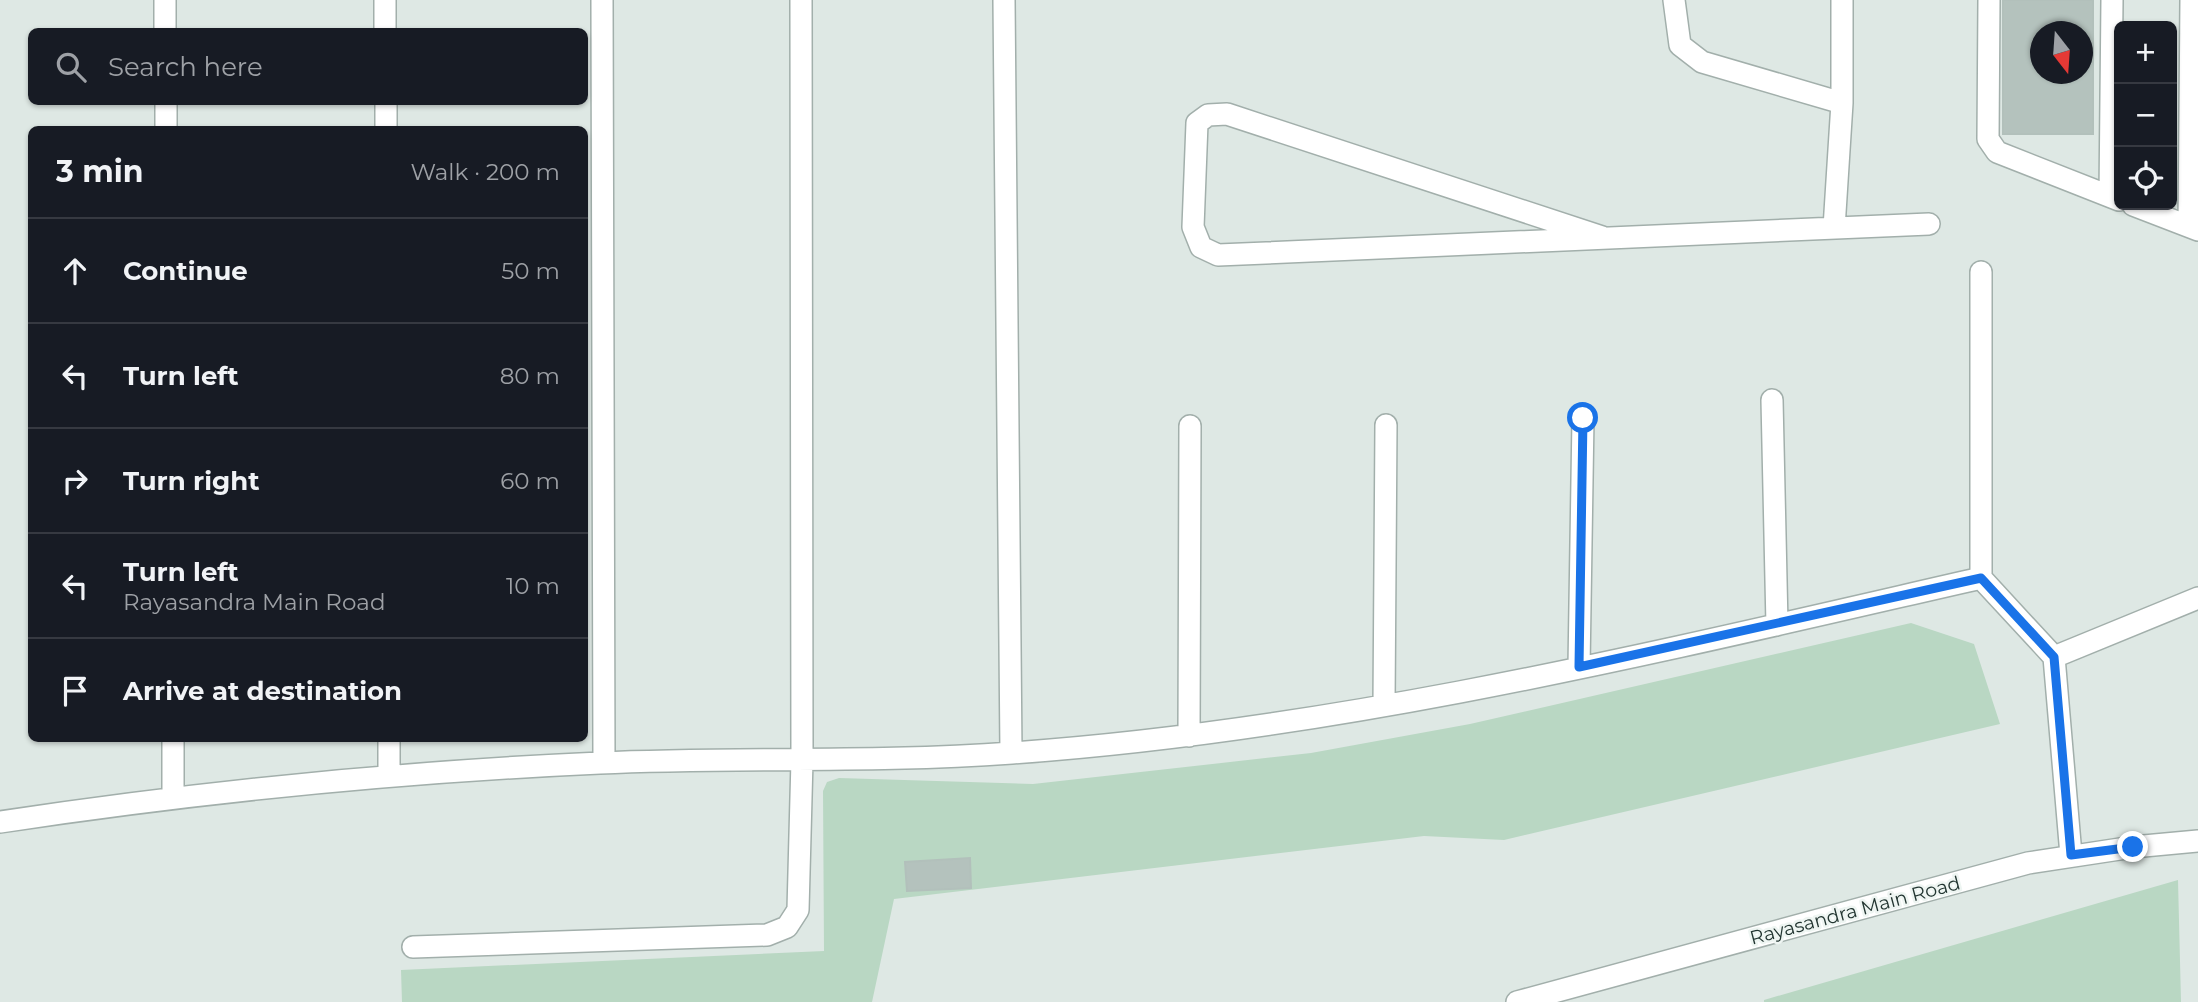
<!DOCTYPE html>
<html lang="en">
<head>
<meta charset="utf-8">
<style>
  body { margin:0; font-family:Montserrat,sans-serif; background:#242831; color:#f1f3f6 }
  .controls { position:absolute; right:21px; top:21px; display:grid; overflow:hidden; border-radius:10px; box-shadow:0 2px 5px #0004 }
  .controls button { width:63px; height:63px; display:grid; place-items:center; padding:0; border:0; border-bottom:2px solid #363941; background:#171b24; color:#f1f3f6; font:35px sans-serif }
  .compass { position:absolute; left:2030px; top:21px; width:63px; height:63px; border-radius:50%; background:#171b24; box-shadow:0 2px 5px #0004; rotate:163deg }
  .stop { position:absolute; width:21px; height:21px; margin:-16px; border:5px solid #1a73e8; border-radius:50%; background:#fff }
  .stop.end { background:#1a73e8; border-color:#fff; box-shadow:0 2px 7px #0008 }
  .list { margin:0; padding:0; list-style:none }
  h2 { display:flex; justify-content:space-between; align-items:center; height:91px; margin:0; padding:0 28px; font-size:30px }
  h2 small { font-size:23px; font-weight:400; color:#9ea1a6 }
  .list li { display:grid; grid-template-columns:46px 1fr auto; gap:21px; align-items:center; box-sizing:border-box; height:105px; padding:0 28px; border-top:2px solid #363941 }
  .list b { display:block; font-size:26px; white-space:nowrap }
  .list p { margin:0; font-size:23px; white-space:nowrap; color:#9ea1a6 }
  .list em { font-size:23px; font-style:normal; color:#9ea1a6 }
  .icon { flex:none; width:38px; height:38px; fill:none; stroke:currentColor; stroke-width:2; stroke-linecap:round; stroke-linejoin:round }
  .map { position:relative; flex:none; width:2198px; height:1002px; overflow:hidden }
  .search { position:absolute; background:#171b24; box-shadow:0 2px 5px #0004; left:28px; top:28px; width:560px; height:77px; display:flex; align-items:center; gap:18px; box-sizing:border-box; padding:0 24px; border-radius:10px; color:#9ea1a6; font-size:26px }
  .panel { position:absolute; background:#171b24; box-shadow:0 2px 5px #0004; left:28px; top:126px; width:560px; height:616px; border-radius:10px }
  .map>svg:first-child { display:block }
  .green { fill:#b9d7c3 }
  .building { fill:#b4c2bd; stroke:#b2c0bb; stroke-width:2; fill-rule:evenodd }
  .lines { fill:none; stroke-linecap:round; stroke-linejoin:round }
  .minor-casing { stroke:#a2afab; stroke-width:24 }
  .tertiary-casing { stroke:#a2afab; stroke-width:24 }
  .minor { stroke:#fff; stroke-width:21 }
  .tertiary { stroke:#fff; stroke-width:21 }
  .route { stroke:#1a73e8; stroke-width:9 }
  .labels { text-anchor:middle; stroke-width:5; stroke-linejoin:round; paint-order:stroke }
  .street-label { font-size:19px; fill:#223531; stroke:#eef5f2 }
</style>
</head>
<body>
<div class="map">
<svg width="2198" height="1002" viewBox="0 0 2198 1002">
  <rect width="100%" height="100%" fill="#dee8e4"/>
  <path class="green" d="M1911 623 1974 644 2000 724 1504 840 1424 836 894 899 872 1002H402L401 970 824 951 823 791 827 782 839 778 1033 784 1311 753 1470 724Z
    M2178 880 2181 1002H1764V1000Z"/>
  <path class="building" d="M2003 0H2093V134H2003ZM2040 32H2082V74H2040Z
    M970 858 971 888 907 891 905 862Z"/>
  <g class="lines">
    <defs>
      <path id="minor" d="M165 0V32
        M385 0V32
        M602 0 604 763
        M1004 0 1011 753
        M1674 0 1680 45 1702 62 1842 103
        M1989 0 1988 139 1997 152 2119 200
        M166 102V130
        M386 102V130
        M2110 196 2112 0
        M2133 205 2198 230
        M2189 226 2191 0
        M1834 228 1842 103V0
        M1602 237 1227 114 1208 115 1197 123 1193 227 1201 247 1218 255 1929 224
        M1772 400 1777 625
        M1981 578 2054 657
        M1579 667 1583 418
        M1384 705 1386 425
        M1189 736 1190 426
        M173 738V796
        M389 738V775
        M0 822C199 792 399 772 600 763 737 757 875 763 1012 753 1340 730 1662 651 1981 578V272
        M2071 855 2054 657 2198 598
        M413 947 767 935 787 927 798 910 802 760 801 0"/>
      <path id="tertiary" d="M1517 1002 2028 863 2133 847 2198 841"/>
    </defs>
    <use href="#minor" class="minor-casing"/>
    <use href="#tertiary" class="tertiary-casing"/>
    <use href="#minor" class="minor"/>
    <use href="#tertiary" class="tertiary"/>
  </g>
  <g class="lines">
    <path class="route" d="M1583 418 1579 667 1981 578 2054 657 2071 855 2133 847"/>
  </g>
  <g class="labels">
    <g class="street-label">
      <text transform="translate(1855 910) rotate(-15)" y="7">Rayasandra Main Road</text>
    </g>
  </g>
</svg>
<div class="controls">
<button>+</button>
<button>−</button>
<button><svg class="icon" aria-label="locate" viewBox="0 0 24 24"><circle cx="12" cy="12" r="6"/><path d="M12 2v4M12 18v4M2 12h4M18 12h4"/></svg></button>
</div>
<svg class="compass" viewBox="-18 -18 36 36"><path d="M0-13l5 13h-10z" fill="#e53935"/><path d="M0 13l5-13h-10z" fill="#9ea1a6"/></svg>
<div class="stop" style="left:1583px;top:418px"></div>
<div class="stop end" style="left:2133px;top:847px"></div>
<div class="search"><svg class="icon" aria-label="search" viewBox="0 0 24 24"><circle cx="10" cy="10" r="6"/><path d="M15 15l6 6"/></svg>Search here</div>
<section class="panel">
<h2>3 min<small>Walk · 200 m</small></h2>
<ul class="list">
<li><svg class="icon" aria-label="ahead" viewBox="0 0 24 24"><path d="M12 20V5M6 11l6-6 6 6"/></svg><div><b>Continue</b></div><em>50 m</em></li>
<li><svg class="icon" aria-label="left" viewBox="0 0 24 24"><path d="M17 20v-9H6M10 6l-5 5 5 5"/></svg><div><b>Turn left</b></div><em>80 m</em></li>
<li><svg class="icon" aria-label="right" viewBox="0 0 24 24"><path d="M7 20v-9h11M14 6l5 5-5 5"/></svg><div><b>Turn right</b></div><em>60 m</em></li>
<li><svg class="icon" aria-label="left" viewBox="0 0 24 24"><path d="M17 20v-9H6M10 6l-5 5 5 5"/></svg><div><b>Turn left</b><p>Rayasandra Main Road</p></div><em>10 m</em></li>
<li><svg class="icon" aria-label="arrive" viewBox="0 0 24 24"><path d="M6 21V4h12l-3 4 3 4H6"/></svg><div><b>Arrive at destination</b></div></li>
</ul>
</section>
</div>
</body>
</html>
